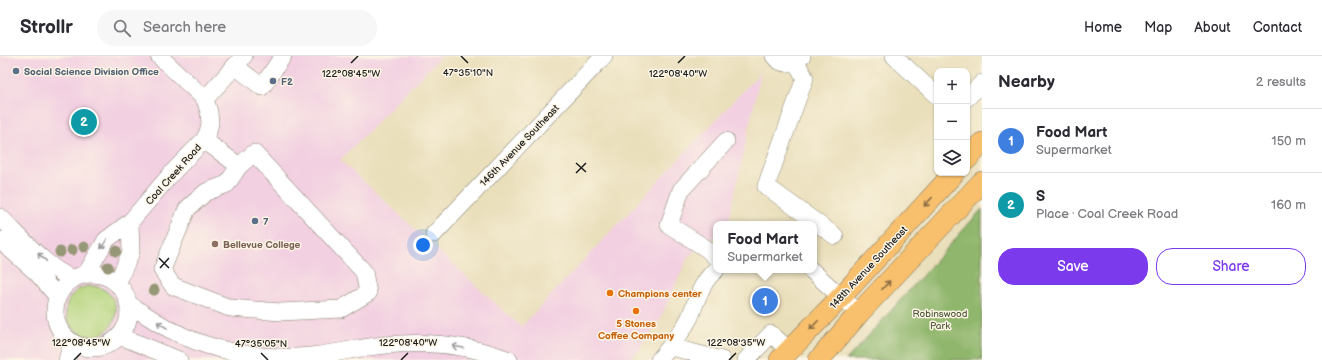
<!DOCTYPE html>
<html lang="en">
<head>
<meta charset="utf-8">
<style>
  body { margin:0; font-family:"Balsamiq Sans",sans-serif; background:#f7f7f7; color:#2b2b33 }
  .controls { position:absolute; right:12px; top:12px; display:grid; overflow:hidden; border-radius:8px; box-shadow:0 1px 3px #0004 }
  .controls button { width:36px; height:36px; display:grid; place-items:center; padding:0; border:0; border-bottom:1px solid #e1e1e2; background:#fff; color:#2b2b33; font:20px sans-serif }
  .you { position:absolute; left:423px; top:189px; width:14px; height:14px; margin:-10px; border:3px solid #fff; border-radius:50%; background:#1a73e8; box-shadow:0 0 0 6px #1a73e833 }
  .badge { display:grid; place-items:center; width:26px; height:26px; border-radius:50%; background:#7c3aed; color:#fff; font-size:13px; font-weight:700 }
  .pin { position:absolute; translate:-50% -50%; border:2px solid #fff; box-shadow:0 1px 4px #0006 }
  .popup { position:absolute; left:713px; top:165px; width:104px; height:52px; box-sizing:border-box; display:grid; place-content:center; border-radius:8px; background:#fff; filter:drop-shadow(0 1px 3px #0005); font-size:13px; white-space:nowrap; color:#7c7c81 }
  .popup b { font-size:15px; color:#2b2b33 }
  .popup::after { content:''; position:absolute; left:50%; top:100%; margin-left:-8px; border:8px solid transparent; border-top-color:#fff }
  .list { margin:0; padding:0; list-style:none }
  h2 { display:flex; justify-content:space-between; align-items:center; height:52px; margin:0; padding:0 16px; font-size:17px }
  h2 small { font-size:13px; font-weight:400; color:#7c7c81 }
  .list li { display:grid; grid-template-columns:26px 1fr auto; gap:12px; align-items:center; box-sizing:border-box; height:64px; padding:0 16px; border-top:1px solid #e1e1e2 }
  .list b { display:block; font-size:15px; white-space:nowrap }
  .list p { margin:0; font-size:13px; white-space:nowrap; color:#7c7c81 }
  .list em { font-size:13px; font-style:normal; color:#7c7c81 }
  .actions { display:flex; gap:8px; padding:12px 16px }
  .actions a { flex:1; padding:9px 0; border:1px solid #7c3aed; border-radius:16px; text-align:center; font-size:14px; color:#7c3aed }
  .actions .main { background:#7c3aed; color:#fff }
  .icon { flex:none; width:22px; height:22px; fill:none; stroke:currentColor; stroke-width:2; stroke-linecap:round; stroke-linejoin:round }
  .map { position:relative; flex:none; width:982px; height:304px; overflow:hidden }
  header { display:flex; align-items:center; gap:24px; box-sizing:border-box; height:56px; padding:0 20px; background:#fff; border-bottom:1px solid #e1e1e2 }
  header strong { font-size:19px }
  nav { display:flex; gap:22px; margin-inline-start:auto; font-size:14px }
  .search { width:280px; height:36px; background:#f7f7f7; display:flex; align-items:center; gap:10px; box-sizing:border-box; padding:0 14px; border-radius:22px; color:#7c7c81; font-size:15px }
  main { display:flex }
  aside { flex:1; background:#fff }
  .map>svg:first-child { display:block }
  .built { fill:#f2cfe1 }
  .green { fill:#b4d47c; stroke:#68784c }
  .forest { fill:#8fb66c; stroke:#566944 }
  .lines { fill:none; stroke-linecap:round; stroke-linejoin:round }
  .minor-casing { stroke:#837e6c; stroke-width:18 }
  .major-casing { stroke:#837e6c; stroke-width:22 }
  .minor { stroke:#fff; stroke-width:17 }
  .major { stroke:#f8bf6c; stroke-width:21 }
  .tree { fill:#969776 }
  .oneway { stroke:#8a6e44 }
  .oneway2 { stroke:#999 }
  .ticks { fill:none; stroke:#1c1c1c; stroke-width:1.5 }
  .service-dot { fill:#5c6f8a; stroke:#fcf5e5; stroke-width:1.5 }
  .education-dot { fill:#8d6e63; stroke:#fcf5e5; stroke-width:1.5 }
  .food-dot { fill:#e8710a; stroke:#fcf5e5; stroke-width:1.5 }
  .labels { text-anchor:middle; stroke-width:3; stroke-linejoin:round; paint-order:stroke }
  .service-label { font-size:10px; font-weight:bold; fill:#4e5e75; stroke:#fcf5e5; text-anchor:start }
  .street-label { font-size:10px; fill:#1c1c1c; stroke:#fcf5e5 }
  .education-label { font-size:10px; font-weight:bold; fill:#785e54; stroke:#fcf5e5; text-anchor:start }
  .food-label { font-size:10px; font-weight:bold; fill:#c56008; stroke:#fcf5e5; text-anchor:start }
  .park-label { font-size:10px; fill:#515c3e; stroke:#fcf5e5 }
  .ticks-label { font-size:10px; text-anchor:middle; fill:#1c1c1c; stroke:#fcf5e5; stroke-width:3; stroke-linejoin:round; paint-order:stroke }
</style>
</head>
<body>
<header>
<strong>Strollr</strong>
<div class="search"><svg class="icon" aria-label="search" viewBox="0 0 24 24"><circle cx="10" cy="10" r="6"/><path d="M15 15l6 6"/></svg>Search here</div>
<nav><a>Home</a><a>Map</a><a>About</a><a>Contact</a></nav>
</header>
<main>
<div class="map">
<svg width="982" height="304" viewBox="0 0 982 304">
  <rect width="100%" height="100%" fill="#fcf5e5"/>
  <filter id="ink" filterUnits="userSpaceOnUse"><feTurbulence type="fractalNoise" baseFrequency=".025" numOctaves="2"/><feDisplacementMap in="SourceGraphic" scale="8" xChannelSelector="R" yChannelSelector="G"/><feConvolveMatrix kernelMatrix="1 2 1 2 8 2 1 2 1" color-interpolation-filters="sRGB"/></filter>
  <filter id="wash" filterUnits="userSpaceOnUse"><feTurbulence type="fractalNoise" baseFrequency=".012" numOctaves="4" result="noise"/><feDisplacementMap in="SourceGraphic" scale="16" xChannelSelector="R" yChannelSelector="G"/><feGaussianBlur stdDeviation="0.9" result="paint"/><feColorMatrix in="noise" values="0 0 0 0 0 0 0 0 0 0 0 0 0 0 0 0 0 1.4 0 .05"/><feComposite in="paint" operator="in"/></filter>
  <g filter="url(#wash)">
    <rect width="100%" height="100%" fill="#eadfbb"/>
    <path class="built" d="M0 0H441L340 104 521 271 761 16 728 168H716V180L709 183 688 201 660 263 639 294 629 304H0Z"/>
    <path class="green" d="M66 255a25 25 0 1 1 50 0a25 25 0 1 1-50 0Z"/>
    <path class="forest" d="M982 153V304H846L863 286Z"/>
  </g>
  <g filter="url(#ink)">
    <g class="lines">
      <defs>
        <path id="minor" d="M774 0C781 10 795 9 802 0
          M894 0 937 40
          M796 6 805 22 766 130 835 180
          M235 10 262 31 283 0
          M967 42 982 27
          M205 43 244 0
          M204 84 239 110 227 128 206 136 187 153 162 214 173 230 230 252 281 256 341 253 368 237 364 216 254 97 239 110
          M0 161C22 182 45 211 73 223
          M434 178 604 0
          M0 184 38 218 57 240
          M716 202 707 193 669 169 681 134 726 85
          M811 214 859 257
          M55 255a37 37 0 1 1 74 0a37 37 0 1 1-74 0Z
          M86 218 106 184 130 166 171 118 204 84 208 76 210 67 209 56 205 43 159 0
          M117 228 131 196 130 166
          M128 248C144 257 159 269 175 276 208 293 244 300 281 301 316 303 351 292 386 289 428 285 470 289 509 304
          M120 280 179 304
          M671 291 722 304
          M67 304 72 287
          M659 304C670 291 681 278 689 263 696 247 701 225 716 214
          M746 304 771 278 789 294"/>
        <path id="major" d="M967 103 982 87
          M780 304 841 241 954 117
          M819 304 859 257 982 126"/>
      </defs>
      <use href="#minor" class="minor-casing"/>
      <use href="#major" class="major-casing"/>
      <use href="#minor" class="minor"/>
      <use href="#major" class="major"/>
    </g>
    <g class="tree">
      <circle cx="84" cy="191" r="5.5"/>
      <circle cx="72" cy="194" r="5.5"/>
      <circle cx="116" cy="195" r="5.5"/>
      <circle cx="60" cy="196" r="5.5"/>
      <circle cx="108" cy="211" r="5.5"/>
      <circle cx="154" cy="234" r="5.5"/>
    </g>
    <defs><path id="oneway-shaft" d="M-6 0H5M1.5-3L5.5 0L1.5 3" fill="none" stroke-width="1.6" stroke-linecap="round" stroke-linejoin="round"/></defs>
    <g class="oneway">
      <use href="#oneway-shaft" transform="translate(928 146) rotate(133)"/>
      <use href="#oneway-shaft" transform="translate(886 229) rotate(-47)"/>
      <use href="#oneway-shaft" transform="translate(814 269) rotate(134)"/>
    </g>
    <g class="oneway2">
      <use href="#oneway-shaft" transform="translate(104 188) rotate(123)"/>
      <use href="#oneway-shaft" transform="translate(42 201) rotate(-136)"/>
      <use href="#oneway-shaft" transform="translate(162 269) rotate(-148)"/>
      <use href="#oneway-shaft" transform="translate(458 291) rotate(-171)"/>
    </g>
  </g>
  <path class="ticks" d="M461 0 468 7M351 7 358 0M678 7 685 0M576 107 586 116M576 117 586 107M159 202 169 212M160 212 169 202M261 297 268 304M74 304 81 297M401 304 408 297M729 304 736 297"/>
  <g class="service-dot">
    <circle cx="16" cy="15" r="4"/>
    <circle cx="273" cy="25" r="4"/>
    <circle cx="255" cy="165" r="4"/>
  </g>
  <circle class="education-dot" cx="215" cy="188" r="4"/>
  <g class="food-dot">
    <circle cx="610" cy="237" r="4"/>
    <circle cx="636" cy="255" r="4"/>
  </g>
  <g class="labels">
    <g class="service-label">
      <text x="24" y="19">Social Science Division Office</text>
      <text x="281" y="29">F2</text>
      <text x="263" y="169">7</text>
    </g>
    <g class="street-label">
      <text transform="translate(519 89) rotate(-46)" y="4">146th Avenue Southeast</text>
      <text transform="translate(173 118) rotate(-48)" y="4">Coal Creek Road</text>
      <text transform="translate(868 211) rotate(-47)" y="4">148th Avenue Southeast</text>
    </g>
    <g class="education-label">
      <text x="223" y="192">Bellevue College</text>
    </g>
    <g class="food-label">
      <text x="618" y="241">Champions center</text>
      <text x="636" y="271" text-anchor="middle">5 Stones<tspan x="636" dy="12">Coffee Company</tspan></text>
    </g>
    <g class="park-label">
      <text x="940" y="261">Robinswood<tspan x="940" dy="12">Park</tspan></text>
    </g>
  </g>
  <g class="ticks-label">
    <text x="468" y="20">47°35'10"N</text>
    <text x="351" y="21">122°08'45"W</text>
    <text x="678" y="21">122°08'40"W</text>
    <text x="81" y="290">122°08'45"W</text>
    <text x="408" y="290">122°08'40"W</text>
    <text x="736" y="290">122°08'35"W</text>
    <text x="261" y="291">47°35'05"N</text>
  </g>
</svg>
<div class="controls">
<button>+</button>
<button>−</button>
<button><svg class="icon" aria-label="layers" viewBox="0 0 24 24"><path d="M12 4l9 5-9 5-9-5zM3 14l9 5 9-5"/></svg></button>
</div>
<div class="you"></div>
<div class="pin badge" style="left:765px;top:245px;background:#3f7fe0">1</div>
<div class="popup"><b>Food Mart</b>Supermarket</div>
<div class="pin badge" style="left:84px;top:66px;background:#0f9aa8">2</div>
</div>
<aside>
<h2>Nearby<small>2 results</small></h2>
<ul class="list">
<li><span class="badge" style="background:#3f7fe0">1</span><div><b>Food Mart</b><p>Supermarket</p></div><em>150 m</em></li>
<li><span class="badge" style="background:#0f9aa8">2</span><div><b>S</b><p>Place · Coal Creek Road</p></div><em>160 m</em></li>
</ul>
<div class="actions"><a class="main">Save</a><a>Share</a></div>
</aside>
</main>
</body>
</html>
